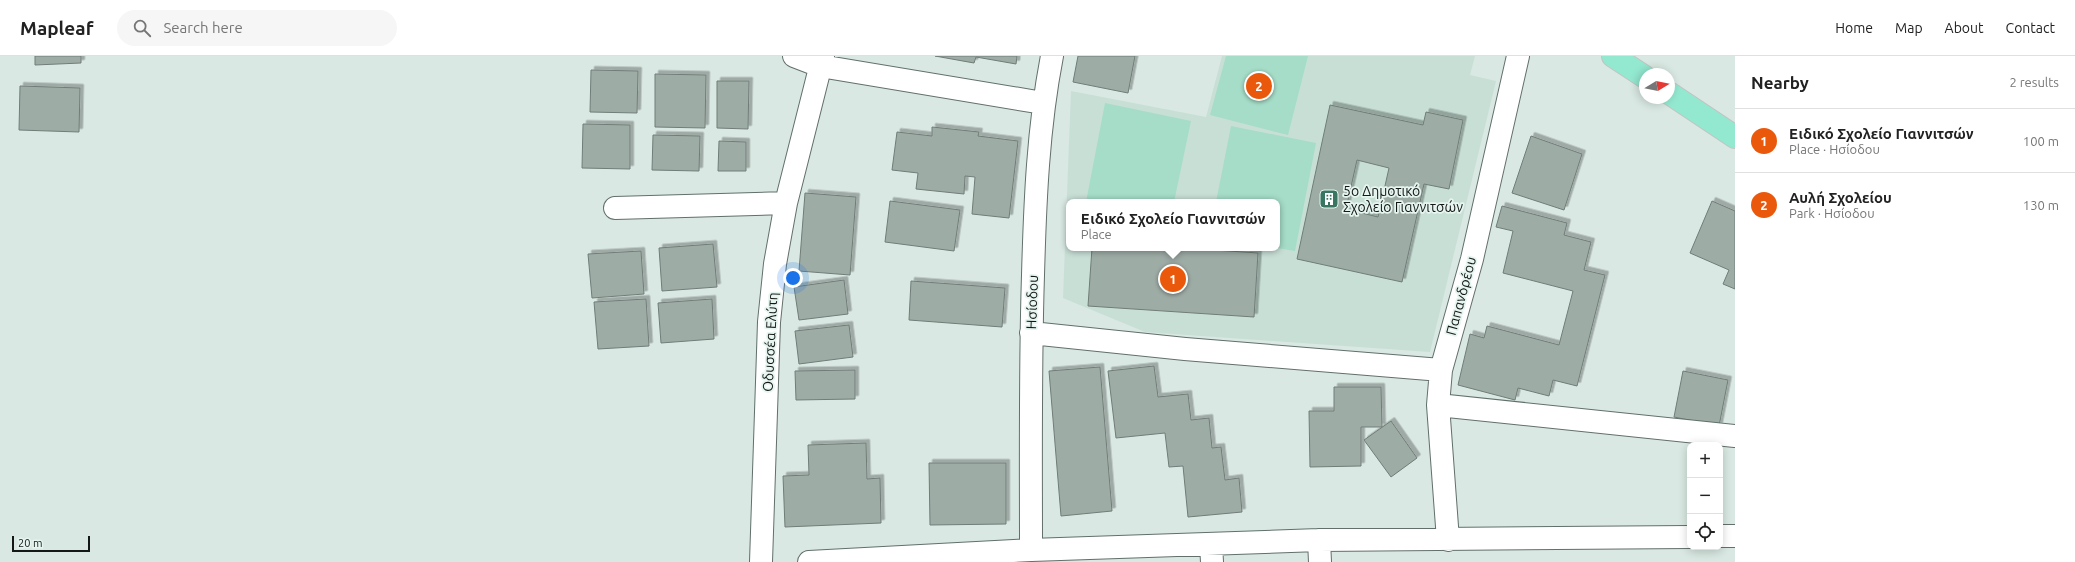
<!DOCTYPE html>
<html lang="en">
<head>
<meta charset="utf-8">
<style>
  body { margin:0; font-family:Ubuntu,sans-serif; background:#f6f6f6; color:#222 }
  .controls { position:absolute; right:12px; bottom:12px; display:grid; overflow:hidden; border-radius:8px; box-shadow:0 2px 10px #0003 }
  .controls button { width:36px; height:36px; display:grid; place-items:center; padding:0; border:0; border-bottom:1px solid #e0e0e0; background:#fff; color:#222; font:20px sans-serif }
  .compass { position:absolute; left:1639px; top:12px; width:36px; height:36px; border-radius:50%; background:#fff; box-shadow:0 2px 10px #0003; rotate:80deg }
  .scale { position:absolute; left:12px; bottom:10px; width:78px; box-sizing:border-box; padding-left:4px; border:2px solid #131816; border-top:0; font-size:11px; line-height:14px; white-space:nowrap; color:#131816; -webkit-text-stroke:3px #e6f5ef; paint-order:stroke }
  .you { position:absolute; left:793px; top:222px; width:14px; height:14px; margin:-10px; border:3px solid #fff; border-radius:50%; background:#1a73e8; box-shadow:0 0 0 6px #1a73e833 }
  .badge { display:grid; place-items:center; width:26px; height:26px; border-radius:50%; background:#ea580c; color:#fff; font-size:13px; font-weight:700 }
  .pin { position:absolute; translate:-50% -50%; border:2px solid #fff; box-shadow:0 1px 4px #0006 }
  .popup { position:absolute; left:1066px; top:143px; width:214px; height:52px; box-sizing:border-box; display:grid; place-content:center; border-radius:8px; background:#fff; filter:drop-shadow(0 1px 3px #0005); font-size:13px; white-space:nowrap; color:#767676 }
  .popup b { font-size:15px; color:#222 }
  .popup::after { content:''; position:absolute; left:50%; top:100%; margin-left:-8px; border:8px solid transparent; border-top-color:#fff }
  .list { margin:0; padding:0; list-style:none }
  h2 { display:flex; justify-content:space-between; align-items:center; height:52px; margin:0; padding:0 16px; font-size:17px }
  h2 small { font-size:13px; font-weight:400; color:#767676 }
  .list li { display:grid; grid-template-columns:26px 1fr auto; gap:12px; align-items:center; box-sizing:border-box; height:64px; padding:0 16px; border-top:1px solid #e0e0e0 }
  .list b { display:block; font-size:15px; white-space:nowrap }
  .list p { margin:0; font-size:13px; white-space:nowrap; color:#767676 }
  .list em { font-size:13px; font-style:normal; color:#767676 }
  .icon { flex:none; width:22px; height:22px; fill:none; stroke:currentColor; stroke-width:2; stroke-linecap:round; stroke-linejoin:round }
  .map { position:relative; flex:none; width:1735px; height:506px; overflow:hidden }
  header { display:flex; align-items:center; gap:24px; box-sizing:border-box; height:56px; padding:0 20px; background:#fff; border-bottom:1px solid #e0e0e0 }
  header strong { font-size:19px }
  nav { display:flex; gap:22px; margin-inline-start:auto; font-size:14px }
  .search { width:280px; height:36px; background:#f6f6f6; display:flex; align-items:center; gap:10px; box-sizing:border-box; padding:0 14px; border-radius:22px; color:#767676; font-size:15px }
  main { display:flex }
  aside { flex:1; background:#fff }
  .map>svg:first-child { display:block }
  .built { fill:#c8dfd6; fill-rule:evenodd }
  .green { fill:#a5ddc8 }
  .building { fill:#9eaca6; stroke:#707d78; fill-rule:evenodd; filter:url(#shadow) }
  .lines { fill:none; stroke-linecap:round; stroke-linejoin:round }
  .minor-casing { stroke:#626f6a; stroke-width:24 }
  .major-casing { stroke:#c2c3c2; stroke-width:24 }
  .minor { stroke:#fff; stroke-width:22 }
  .major { stroke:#93e9d0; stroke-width:22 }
  .labels { text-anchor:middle; stroke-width:3.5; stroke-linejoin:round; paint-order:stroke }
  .poi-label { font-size:14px; fill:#131816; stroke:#e6f5ef; text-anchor:start }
  .street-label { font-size:14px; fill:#131816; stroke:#e6f5ef }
</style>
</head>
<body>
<header>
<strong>Mapleaf</strong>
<div class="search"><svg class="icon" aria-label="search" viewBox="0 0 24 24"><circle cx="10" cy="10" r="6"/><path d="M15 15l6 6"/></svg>Search here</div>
<nav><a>Home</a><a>Map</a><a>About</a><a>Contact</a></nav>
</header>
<main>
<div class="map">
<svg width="1735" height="506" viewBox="0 0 1735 506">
  <defs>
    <filter id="shadow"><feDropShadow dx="3.5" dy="-3.5" stdDeviation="0" flood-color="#0004"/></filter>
  </defs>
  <rect width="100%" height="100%" fill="#d9e8e2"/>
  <path class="built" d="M1222 0H1475L1470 19 1496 25 1430 296 1145 276 1063 242 1071 35 1206 61ZM1069 146H1277V192H1069Z"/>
  <path class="green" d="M1226 0H1308L1288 79 1210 59Z
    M1105 47 1191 65 1174 146H1086Z
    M1231 70 1316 87 1295 195 1277 192V146H1216Z"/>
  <path class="building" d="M35 0H81V7L35 9Z
    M935 0H1017L1016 8 976 1 974 7Z
    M1078 0H1135L1128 37 1073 26Z
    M591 14 638 15 637 57 590 56Z
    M655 18 706 19 705 72 655 71Z
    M717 25H749L748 73 717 72Z
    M20 30 80 32 79 76 19 74Z
    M1330 49 1423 69 1426 56 1463 64 1449 133 1424 128 1402 226 1297 203ZM1357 104 1389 112 1378 161 1346 153Z
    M583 68 630 69V113L582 112Z
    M932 71 979 76 978 80 1018 85 1009 162 972 158 975 121 965 120 964 138 916 133 918 117 892 114 897 76 932 80Z
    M653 79 700 80 699 115 652 114Z
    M1531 80 1582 98 1564 154 1512 137Z
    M719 85 746 86V115H718Z
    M805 137 856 141 850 219 799 215Z
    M890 145 960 154 954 195 885 186Z
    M1712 145 1735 155V233L1723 228 1729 214 1690 197Z
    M1502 150 1567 167 1564 179 1591 186 1584 214 1605 219 1577 330 1553 324 1549 340 1518 332 1515 344 1458 329 1470 278 1484 282 1487 270 1559 289 1573 235 1503 217 1513 175 1496 171Z
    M713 188 717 231 662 235 659 192Z
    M1092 192H1185L1258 197 1254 261 1088 250Z
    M641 195 644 238 592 242 588 198Z
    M844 224 848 258 799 264 794 231Z
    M911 225 1005 232 1002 271 909 264Z
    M646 243 649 290 598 293 594 246Z
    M712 243 714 283 661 287 658 247Z
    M849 269 853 301 799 308 795 275Z
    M1154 310 1158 341 1188 338 1191 364 1209 362 1212 392 1221 391 1225 424 1239 422 1242 456 1188 461 1183 410 1169 411 1165 377 1116 382 1108 315Z
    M1100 311 1112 455 1061 460 1049 315Z
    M855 314V343L796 344 795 315Z
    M1683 315 1728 324 1719 370 1674 361Z
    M1334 331H1381L1382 371H1361V410L1310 411 1309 355H1334Z
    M1391 365 1417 402 1391 421 1364 384Z
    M866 387 867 423 880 422 881 467 785 471 783 420 809 419 808 389Z
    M929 407H1006V468L930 469Z"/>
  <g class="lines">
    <defs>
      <path id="minor" d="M794 0 820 10 1043 47
        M615 152 786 147
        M1031 277 1185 293 1441 314
        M1438 349 1735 380
        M1720 480H1735
        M1319 484 1320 506
        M1448 484 1438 349 1441 314 1472 203 1518 0
        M1211 488 1212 506
        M1031 494C1031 402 1030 311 1033 219 1035 146 1038 72 1052 0
        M761 506 769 266 775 208 786 147 823 0
        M809 506 1031 494 1319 484 1690 481"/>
      <path id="major" d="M1613 0 1645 21
        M1669 37 1735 81"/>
    </defs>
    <use href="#minor" class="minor-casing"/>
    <use href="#major" class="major-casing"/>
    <use href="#minor" class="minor"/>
    <use href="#major" class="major"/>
  </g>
  <defs>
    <symbol id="building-square" viewBox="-11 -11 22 22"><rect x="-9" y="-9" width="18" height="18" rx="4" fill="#387662" stroke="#e6f5ef"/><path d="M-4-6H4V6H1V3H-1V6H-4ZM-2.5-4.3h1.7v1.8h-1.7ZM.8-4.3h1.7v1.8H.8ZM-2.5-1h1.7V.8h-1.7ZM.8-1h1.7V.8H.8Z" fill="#fff"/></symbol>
  </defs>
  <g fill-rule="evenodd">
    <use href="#building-square" x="1318" y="132" width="22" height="22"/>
  </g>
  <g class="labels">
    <g class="poi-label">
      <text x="1343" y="140">5ο Δημοτικό<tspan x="1343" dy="16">Σχολείο Γιαννιτσών</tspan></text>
    </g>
    <g class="street-label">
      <text transform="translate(1461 240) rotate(-75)" y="5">Παπανδρέου</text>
      <text transform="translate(1032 246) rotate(-88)" y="5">Ησίοδου</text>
      <text transform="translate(770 286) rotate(-87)" y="5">Οδυσσέα Ελύτη</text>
    </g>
  </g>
</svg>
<div class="controls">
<button>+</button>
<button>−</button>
<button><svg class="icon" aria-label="locate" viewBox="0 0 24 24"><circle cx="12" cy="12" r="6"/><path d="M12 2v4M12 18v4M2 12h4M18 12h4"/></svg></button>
</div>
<svg class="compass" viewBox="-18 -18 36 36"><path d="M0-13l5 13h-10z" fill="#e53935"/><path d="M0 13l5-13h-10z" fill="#767676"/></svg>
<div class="scale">20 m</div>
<div class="you"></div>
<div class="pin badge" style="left:1173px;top:223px">1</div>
<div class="popup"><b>Ειδικό Σχολείο Γιαννιτσών</b>Place</div>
<div class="pin badge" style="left:1259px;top:30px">2</div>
</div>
<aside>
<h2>Nearby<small>2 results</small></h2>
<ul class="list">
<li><span class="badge">1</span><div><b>Ειδικό Σχολείο Γιαννιτσών</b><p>Place · Ησίοδου</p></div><em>100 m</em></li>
<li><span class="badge">2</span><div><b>Αυλή Σχολείου</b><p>Park · Ησίοδου</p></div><em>130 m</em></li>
</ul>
</aside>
</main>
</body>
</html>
